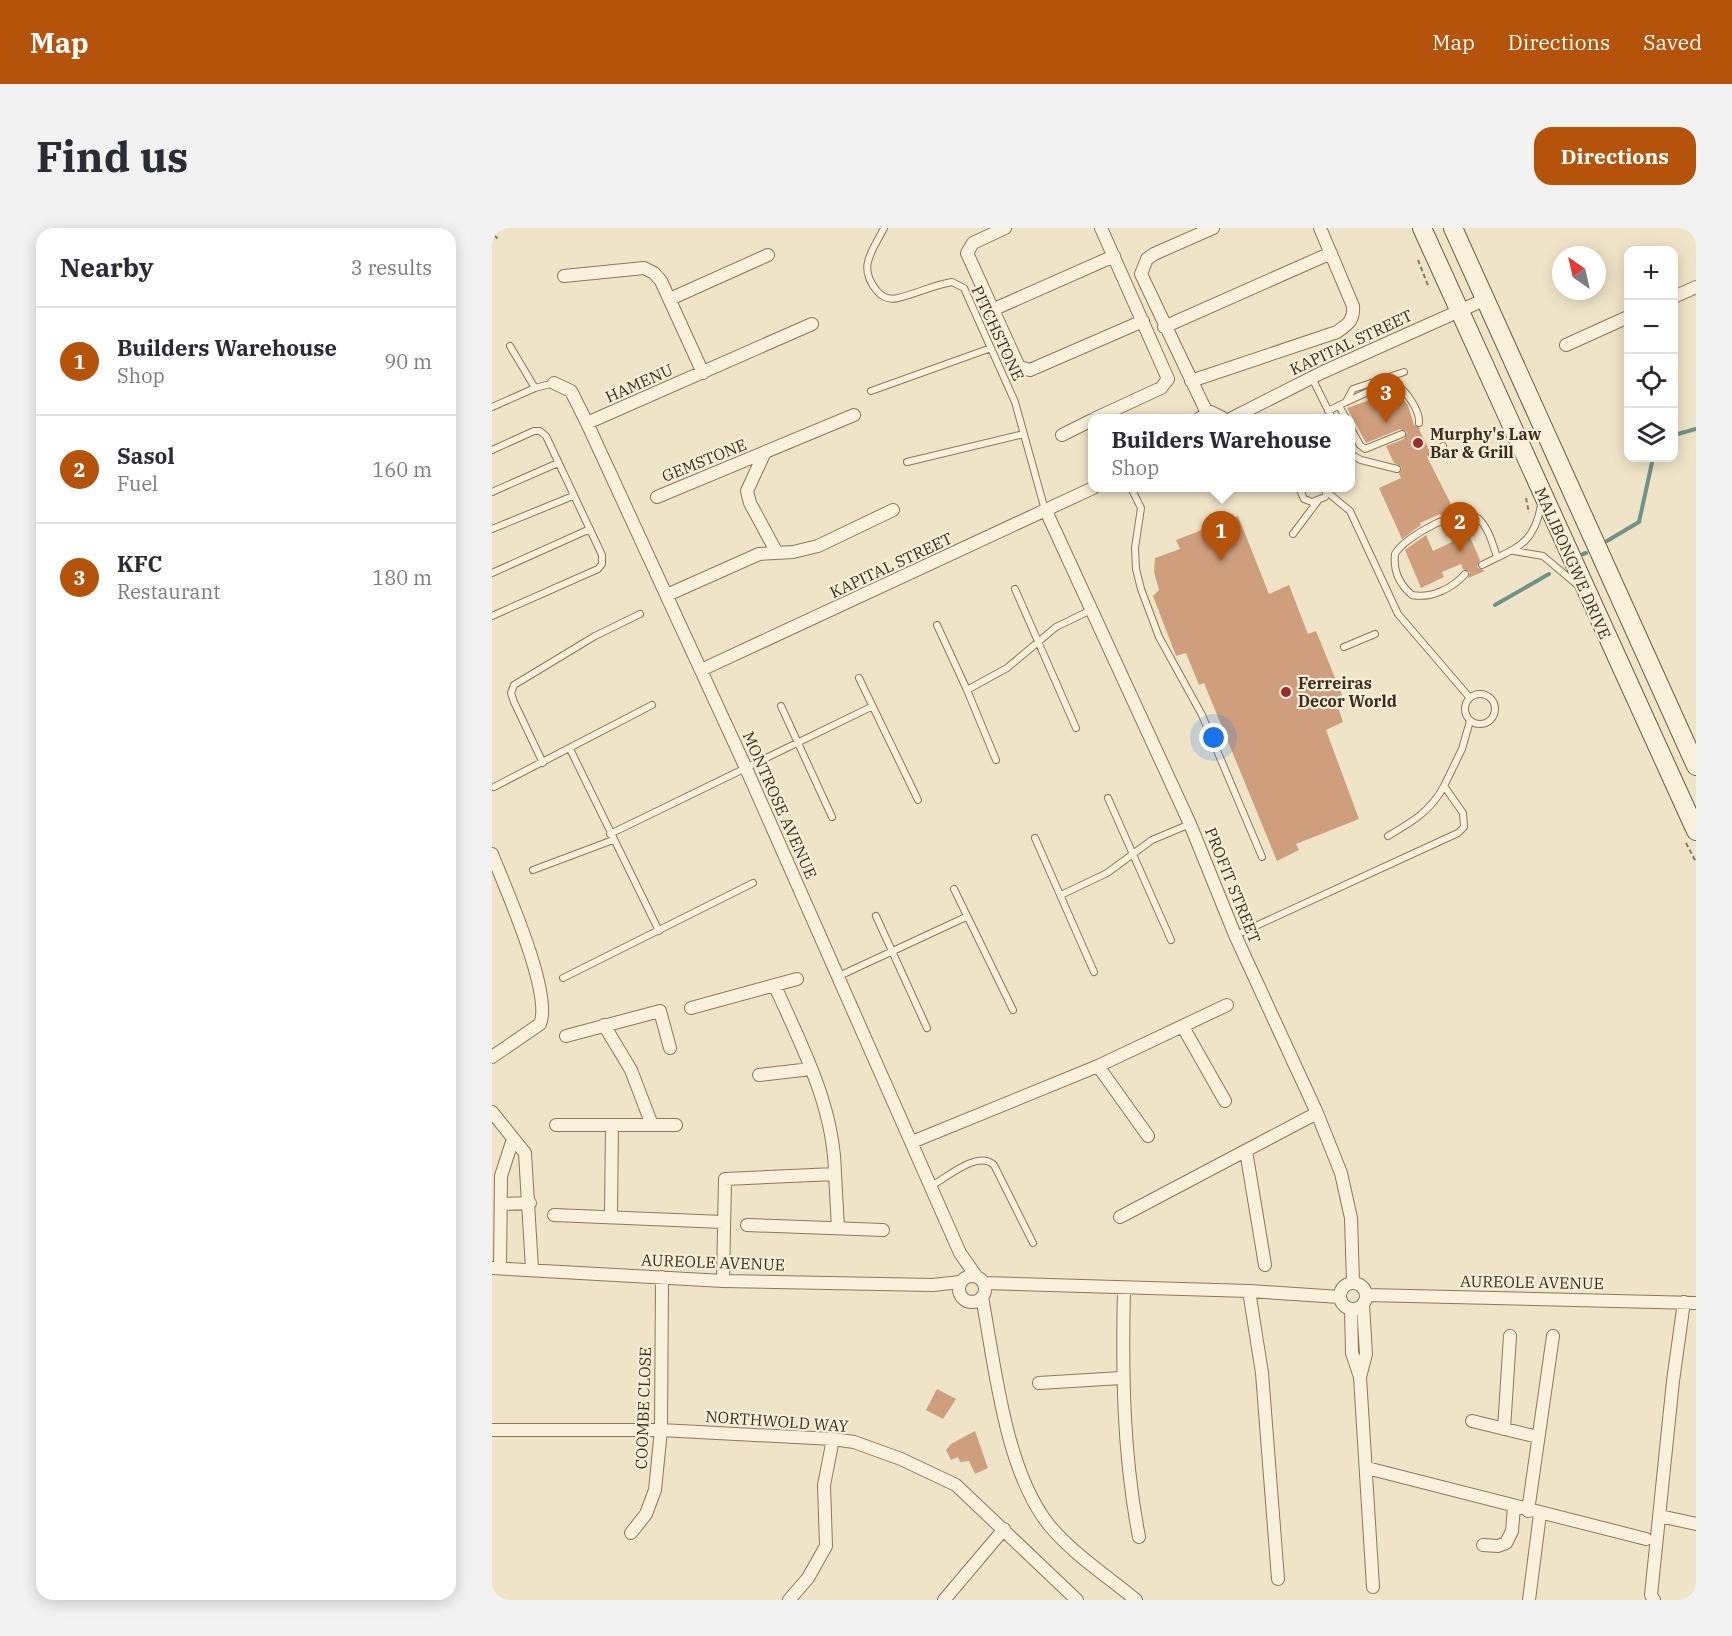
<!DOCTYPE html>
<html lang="en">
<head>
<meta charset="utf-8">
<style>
  body { margin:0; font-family:"IBM Plex Serif",serif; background:#f2f2f3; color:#2b2b33 }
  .controls { position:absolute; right:18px; top:18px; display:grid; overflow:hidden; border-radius:12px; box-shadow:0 3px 15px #0003 }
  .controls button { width:54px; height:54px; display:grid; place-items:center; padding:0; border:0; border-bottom:2px solid #e1e1e2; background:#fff; color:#2b2b33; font:30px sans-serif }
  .compass { position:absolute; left:1060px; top:18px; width:54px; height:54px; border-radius:50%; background:#fff; box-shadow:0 3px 15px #0003; rotate:326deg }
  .you { position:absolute; left:722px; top:510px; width:21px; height:21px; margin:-15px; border:4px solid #fff; border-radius:50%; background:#1a73e8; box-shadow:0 0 0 9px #1a73e833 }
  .badge { display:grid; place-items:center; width:39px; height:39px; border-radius:50%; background:#b45309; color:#fff; font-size:20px; font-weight:700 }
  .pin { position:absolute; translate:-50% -50px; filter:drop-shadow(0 2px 3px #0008) }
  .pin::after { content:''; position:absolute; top:32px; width:21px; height:18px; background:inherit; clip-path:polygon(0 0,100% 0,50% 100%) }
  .popup { position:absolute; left:596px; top:186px; width:267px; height:78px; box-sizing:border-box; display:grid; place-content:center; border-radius:12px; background:#fff; filter:drop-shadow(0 2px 4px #0005); font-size:20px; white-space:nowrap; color:#7c7c81 }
  .popup b { font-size:22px; color:#2b2b33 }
  .popup::after { content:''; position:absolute; left:50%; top:100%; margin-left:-12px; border:12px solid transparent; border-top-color:#fff }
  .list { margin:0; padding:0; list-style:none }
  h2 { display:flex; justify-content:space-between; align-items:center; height:78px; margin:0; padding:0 24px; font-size:26px }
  h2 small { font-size:20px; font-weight:400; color:#7c7c81 }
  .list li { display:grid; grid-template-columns:39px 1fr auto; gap:18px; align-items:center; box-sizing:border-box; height:108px; padding:0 24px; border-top:2px solid #e1e1e2 }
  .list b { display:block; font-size:22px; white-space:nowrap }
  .list p { margin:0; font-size:20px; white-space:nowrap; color:#7c7c81 }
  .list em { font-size:20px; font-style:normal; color:#7c7c81 }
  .icon { flex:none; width:33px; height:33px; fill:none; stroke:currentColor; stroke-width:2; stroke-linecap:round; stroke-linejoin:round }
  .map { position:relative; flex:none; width:1204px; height:1372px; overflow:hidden; border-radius:18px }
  header { display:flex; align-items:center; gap:36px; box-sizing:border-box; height:84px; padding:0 30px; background:#b45309; color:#fff }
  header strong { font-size:28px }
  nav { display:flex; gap:33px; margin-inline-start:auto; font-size:21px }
  .intro { display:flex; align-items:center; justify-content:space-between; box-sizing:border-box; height:144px; padding:0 36px }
  h1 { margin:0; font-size:42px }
  .button { padding:15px 27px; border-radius:18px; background:#b45309; color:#fff; font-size:21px; font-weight:700 }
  main { display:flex; gap:36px; padding:0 36px }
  aside { flex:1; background:#fff; border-radius:18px; box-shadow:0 3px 15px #0003 }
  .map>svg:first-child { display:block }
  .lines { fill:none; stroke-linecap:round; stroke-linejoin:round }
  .stream { stroke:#6f938a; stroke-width:4 }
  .building { fill:#cf9f7d }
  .lane-casing { stroke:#8d765c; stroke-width:8 }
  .street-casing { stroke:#8d765c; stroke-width:14 }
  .secondary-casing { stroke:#6f573f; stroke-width:20 }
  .path { stroke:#8d765c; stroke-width:2; stroke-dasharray:4.5 3; stroke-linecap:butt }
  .lane { stroke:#faf1dc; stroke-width:6 }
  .street { stroke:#faf1dc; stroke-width:12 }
  .secondary { stroke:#faf1dc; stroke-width:18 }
  .poi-dot { fill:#9e2a2b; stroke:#f7eed8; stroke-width:2 }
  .labels { text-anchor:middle; stroke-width:4.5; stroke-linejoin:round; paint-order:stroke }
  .street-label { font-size:16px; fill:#3d2e20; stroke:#f7eed8 }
  .poi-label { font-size:16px; font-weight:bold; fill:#3d2e20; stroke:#f7eed8; text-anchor:start }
</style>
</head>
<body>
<header>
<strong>Map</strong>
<nav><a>Map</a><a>Directions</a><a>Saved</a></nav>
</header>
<div class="intro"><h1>Find us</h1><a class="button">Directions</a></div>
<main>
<aside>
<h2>Nearby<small>3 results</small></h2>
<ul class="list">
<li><span class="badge">1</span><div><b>Builders Warehouse</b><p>Shop</p></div><em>90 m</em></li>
<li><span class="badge">2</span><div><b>Sasol</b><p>Fuel</p></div><em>160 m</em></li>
<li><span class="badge">3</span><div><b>KFC</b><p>Restaurant</p></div><em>180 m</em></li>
</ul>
</aside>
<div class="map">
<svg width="1204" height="1372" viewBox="0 0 1204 1372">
  <rect width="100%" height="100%" fill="#f0e4c8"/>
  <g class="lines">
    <path class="stream" d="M1182 207 1204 201
      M1115 313 1147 294 1161 230
      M1091 326 1094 325
      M1003 377 1057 346"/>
  </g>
  <path class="building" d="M892 167 896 176 908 167 916 177 922 197 929 200 927 201 937 222 935 229 963 284 949 288 948 286 928 295 929 297 910 311 887 260 909 250 907 246 910 239 902 235 894 218 912 211 915 204 908 201 874 215 855 180Z
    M746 288 777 366 797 357 816 406 824 403 850 467 843 470 851 494 834 502 867 591 804 616 807 622 785 633 712 455 707 457 694 425 684 428 661 368 667 362 662 344 663 330 688 321 684 312Z
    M971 293 988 332 985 339 993 343 976 350 978 344 971 341 969 336 950 344 952 349 929 360 913 322 934 307 941 323 960 314 953 298Z
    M445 1161 464 1171 451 1191 434 1182Z
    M483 1203 496 1240 483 1246 477 1233 468 1234 466 1229 459 1232 454 1222 459 1216Z"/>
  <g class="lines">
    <defs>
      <path id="lane" d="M392 0C380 24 365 39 385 63 391 70 398 72 406 70 424 66 441 57 460 54L472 60 523 174 553 282
        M18 118 43 160 62 155
        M820 150 840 190
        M379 163 499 120
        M854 174 893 156 904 157C915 163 928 183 927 195
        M847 178 854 190
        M0 179 43 160
        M836 183 854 174 861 161 912 144
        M858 199 868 217 873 221 910 206
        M0 222 42 203H48L54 208 110 327V336L106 341 0 388
        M858 226 869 232 905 241
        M940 227 947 223 951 218
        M415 234 532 206
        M639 260 649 280 643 320 644 341 649 361 667 409 710 487 770 629
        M807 260 812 271 820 274 833 269 836 260
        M0 264 66 235
        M835 264 858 283 906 386 978 470
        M0 301 81 268
        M801 306 825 274
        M1022 323 1051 328 1083 355
        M990 337C1023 320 1042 318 1049 277
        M0 345 98 301
        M973 346C961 360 939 371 920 367 907 356 901 343 903 326 912 309 970 276 987 291 997 301 1001 317 1005 329
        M523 361 584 500
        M445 397 475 462
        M852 419 883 406
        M367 450 426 572
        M973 481a15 15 0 1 1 30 0a15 15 0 1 1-30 0Z
        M289 478 340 589
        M78 521 167 703
        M504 532 475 462 515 440 564 399 597 383
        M51 535 22 474 19 465 22 457 103 408 148 386
        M2 559 160 477
        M616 570 679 712
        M118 606 379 479
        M896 608C920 594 939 583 952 558
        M543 610 602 744
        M41 642 121 612
        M462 661 521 782
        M569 667 615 645 660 612 698 596
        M384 688 435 800
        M744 707 966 605 972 599 971 585 952 558 970 521 978 493
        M347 748 474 689
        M71 750 261 655
        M439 958C456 949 485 922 502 937L541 1015"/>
      <path id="street" d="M513 0 481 15 475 25 527 139 538 142 651 93
        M72 48 152 40 162 45 169 53 211 145
        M1182 69 1204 59
        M178 71 276 27
        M500 82 622 28
        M672 99 839 25
        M1074 117 1136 89
        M699 153 845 104C856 96 862 93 861 78L828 0
        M62 155 79 163 95 195 253 538 468 1025 484 1048
        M715 185 649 46 655 31 662 26 721 0
        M604 190 669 160 676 151 609 0
        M708 190 719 184 731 190
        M740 190 831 144 994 71
        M95 195 320 96
        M570 207 600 192
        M272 226 255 263 258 275 285 325
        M165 269 362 187
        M554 283 698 596 743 707 825 885 849 945 859 990 861 1054
        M175 367 267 326 301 324 326 318 401 282
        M209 442 601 260
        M0 626C13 659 61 766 48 796L0 829
        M283 758C310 819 342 878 343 946
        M199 780 305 751
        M112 797 139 842 160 897
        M691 799 733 873
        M74 808 168 783 178 820
        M606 838 656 908
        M267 847 319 841
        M0 884 33 925 40 1041
        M64 897H184
        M420 914 606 838 735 777
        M754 923 773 1037
        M9 976 38 975
        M62 987 231 994
        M119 988 120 897
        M628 989 825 885
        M255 997 391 1002
        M0 1040 231 1053 441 1057 468 1054
        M8 1040 9 948 21 911
        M467 1061a13 13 0 1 1 26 0a13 13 0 1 1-26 0Z
        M231 1053 233 951 343 946 346 1000
        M848 1068a13 13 0 1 1 26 0a13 13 0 1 1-26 0Z
        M492 1055 757 1063 848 1069
        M632 1061C630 1145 631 1226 647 1309
        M757 1063 770 1145 786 1351
        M875 1067 1204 1075
        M490 1069C503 1138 513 1242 557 1297 581 1326 615 1348 644 1372
        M859 1081 860 1125 868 1149 874 1126 871 1077
        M868 1149 881 1359
        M547 1155 629 1150
        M980 1193 1046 1209
        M1012 1201 1018 1108
        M0 1202H169L341 1211 362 1214 409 1231 464 1257 585 1372
        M875 1240 1154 1311
        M1036 1283 1061 1108
        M1168 1288 1204 1296
        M139 1305 154 1286 163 1262 169 1202 170 1049
        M991 1317 1006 1318 1014 1315 1020 1303 1022 1279
        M297 1372 316 1350 334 1318 332 1257 341 1211
        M452 1372 512 1301
        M1037 1372 1048 1286
        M1162 1372 1159 1367 1181 1153 1192 1074"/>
      <path id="secondary" d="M930 0 1204 603
        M961 0 1204 538"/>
    </defs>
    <use href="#lane" class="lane-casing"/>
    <use href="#street" class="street-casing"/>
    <use href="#secondary" class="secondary-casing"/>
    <path class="path" d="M3 0 2 7 7 12
      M926 32 937 60
      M1034 270 1037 285
      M1194 615 1204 634"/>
    <use href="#lane" class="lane"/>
    <use href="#street" class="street"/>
    <use href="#secondary" class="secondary"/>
  </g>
  <g class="poi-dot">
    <circle cx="926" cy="215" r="6"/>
    <circle cx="794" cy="464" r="6"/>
  </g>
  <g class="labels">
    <g class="street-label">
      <text transform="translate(506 105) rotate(65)" y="6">PITCHSTONE</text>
      <text transform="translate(859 114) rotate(-25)" y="6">KAPITAL STREET</text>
      <text transform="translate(147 155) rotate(-24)" y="6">HAMENU</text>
      <text transform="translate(212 232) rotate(-22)" y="6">GEMSTONE</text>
      <text transform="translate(1081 335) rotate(66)" y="6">MALIBONGWE DRIVE</text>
      <text transform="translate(399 337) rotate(-25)" y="6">KAPITAL STREET</text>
      <text transform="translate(288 577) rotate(66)" y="6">MONTROSE AVENUE</text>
      <text transform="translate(741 657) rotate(68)" y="6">PROFIT STREET</text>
      <text transform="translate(221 1034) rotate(2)" y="6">AUREOLE AVENUE</text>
      <text transform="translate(1040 1054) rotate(1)" y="6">AUREOLE AVENUE</text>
      <text transform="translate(151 1180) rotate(-88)" y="6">COOMBE CLOSE</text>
      <text transform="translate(285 1193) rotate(4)" y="6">NORTHWOLD WAY</text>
    </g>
    <g class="poi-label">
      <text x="938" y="212">Murphy's Law<tspan x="938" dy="18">Bar &amp; Grill</tspan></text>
      <text x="806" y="461">Ferreiras<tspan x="806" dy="18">Decor World</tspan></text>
    </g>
  </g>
</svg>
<div class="controls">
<button>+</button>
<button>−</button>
<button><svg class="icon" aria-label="locate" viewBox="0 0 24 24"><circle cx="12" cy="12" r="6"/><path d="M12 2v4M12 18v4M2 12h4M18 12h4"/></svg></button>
<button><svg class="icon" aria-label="layers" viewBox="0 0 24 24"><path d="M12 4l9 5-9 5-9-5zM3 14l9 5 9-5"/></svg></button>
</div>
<svg class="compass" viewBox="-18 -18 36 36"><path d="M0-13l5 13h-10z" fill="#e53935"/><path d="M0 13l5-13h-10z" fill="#7c7c81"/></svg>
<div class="you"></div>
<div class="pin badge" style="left:729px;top:333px">1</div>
<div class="popup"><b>Builders Warehouse</b>Shop</div>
<div class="pin badge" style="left:968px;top:324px">2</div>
<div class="pin badge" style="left:894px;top:195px">3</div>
</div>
</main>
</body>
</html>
